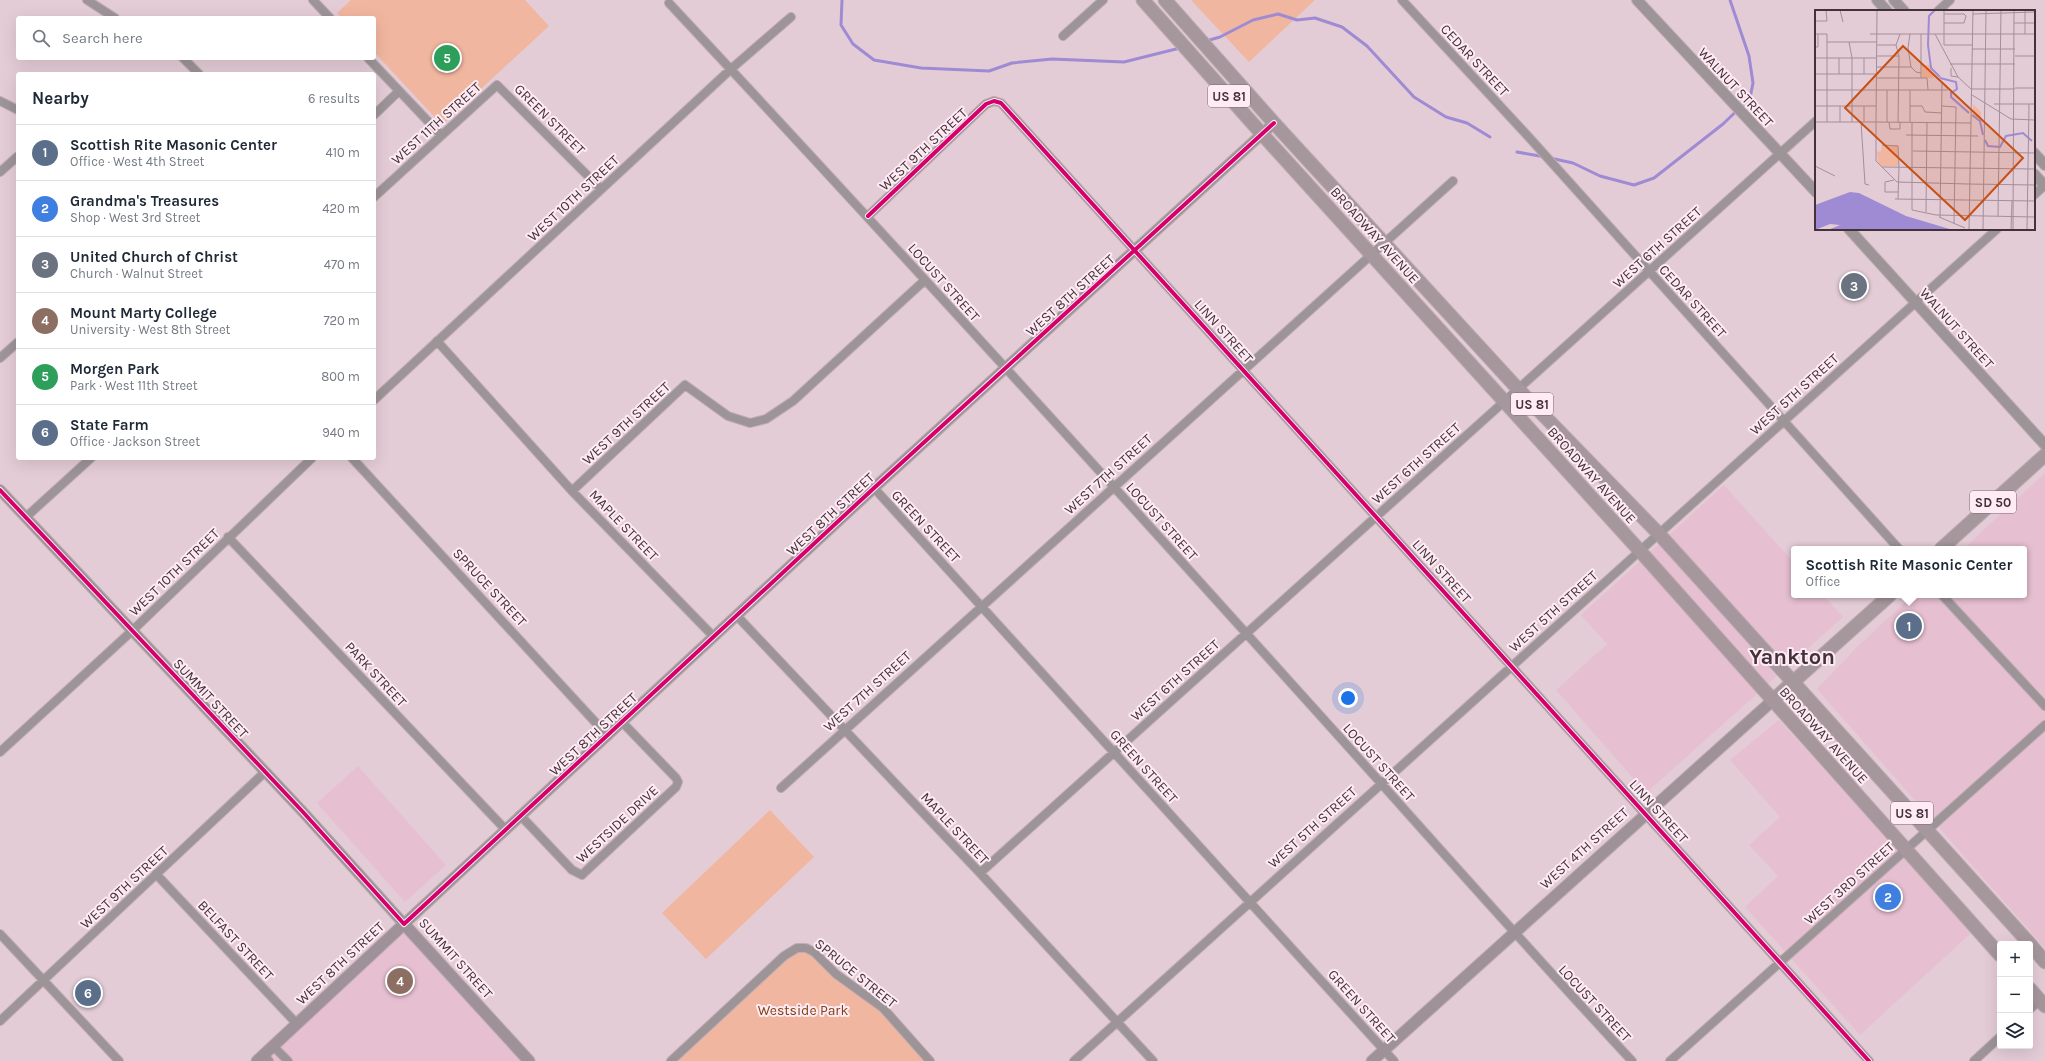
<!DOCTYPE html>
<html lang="en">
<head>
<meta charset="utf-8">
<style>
  body { margin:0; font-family:Karla,sans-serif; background:#f6f6f7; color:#1f2937 }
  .controls { position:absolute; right:12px; bottom:12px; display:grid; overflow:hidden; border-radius:4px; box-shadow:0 4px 16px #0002 }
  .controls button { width:36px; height:36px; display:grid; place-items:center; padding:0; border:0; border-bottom:1px solid #e0e1e3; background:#fff; color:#1f2937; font:20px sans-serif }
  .you { position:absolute; left:1348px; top:698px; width:14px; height:14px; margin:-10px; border:3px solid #fff; border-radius:50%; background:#1a73e8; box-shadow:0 0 0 6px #1a73e833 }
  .badge { display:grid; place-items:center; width:26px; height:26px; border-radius:50%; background:#ea580c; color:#fff; font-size:13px; font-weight:700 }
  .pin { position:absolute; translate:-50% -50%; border:2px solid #fff; box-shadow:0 1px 4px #0006 }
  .popup { position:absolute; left:1791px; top:546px; width:236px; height:52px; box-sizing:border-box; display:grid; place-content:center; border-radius:4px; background:#fff; filter:drop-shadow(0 1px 3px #0005); font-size:13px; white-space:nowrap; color:#747a83 }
  .popup b { font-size:15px; color:#1f2937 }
  .popup::after { content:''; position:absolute; left:50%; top:100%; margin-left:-8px; border:8px solid transparent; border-top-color:#fff }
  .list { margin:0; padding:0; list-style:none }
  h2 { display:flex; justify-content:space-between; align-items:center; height:52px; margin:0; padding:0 16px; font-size:17px }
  h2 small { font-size:13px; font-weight:400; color:#747a83 }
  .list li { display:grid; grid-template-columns:26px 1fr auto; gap:12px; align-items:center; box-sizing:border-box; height:56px; padding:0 16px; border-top:1px solid #e0e1e3 }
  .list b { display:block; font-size:15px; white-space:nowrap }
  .list p { margin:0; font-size:13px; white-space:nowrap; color:#747a83 }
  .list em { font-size:13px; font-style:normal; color:#747a83 }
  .icon { flex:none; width:22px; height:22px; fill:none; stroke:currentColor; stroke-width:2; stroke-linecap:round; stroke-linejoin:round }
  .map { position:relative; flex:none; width:2045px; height:1061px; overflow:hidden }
  .search { position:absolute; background:#fff; box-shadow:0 4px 16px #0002; left:16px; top:16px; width:360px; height:44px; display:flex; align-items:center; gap:10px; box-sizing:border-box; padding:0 14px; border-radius:4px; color:#747a83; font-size:15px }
  .panel { position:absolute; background:#fff; box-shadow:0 4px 16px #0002; left:16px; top:72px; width:360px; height:388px; border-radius:4px }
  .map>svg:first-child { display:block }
  .built { fill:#e6bfd0 }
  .green { fill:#f1b69f }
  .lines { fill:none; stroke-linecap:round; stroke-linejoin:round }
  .stream { stroke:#9f8bd3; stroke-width:3 }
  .minor-casing { stroke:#bfacb4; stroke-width:10 }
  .tertiary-casing { stroke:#bfacb4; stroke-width:12 }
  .secondary-casing { stroke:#bfacb4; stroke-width:13 }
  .trunk-casing { stroke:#bfacb4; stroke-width:15 }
  .minor { stroke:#9d9498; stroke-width:8 }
  .tertiary { stroke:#9d9498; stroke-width:10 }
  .secondary { stroke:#9e9298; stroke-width:11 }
  .trunk { stroke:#a6979d; stroke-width:13 }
  .cycleway-casing { stroke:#feebf3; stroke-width:6 }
  .cycleway { stroke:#d6006c; stroke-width:4 }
  .labels { text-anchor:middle; stroke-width:4; stroke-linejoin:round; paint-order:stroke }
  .shield { fill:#feebf3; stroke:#7c6a72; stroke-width:1 }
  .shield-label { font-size:13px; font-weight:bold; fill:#44323a }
  .street-label { font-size:14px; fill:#44323a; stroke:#feebf3 }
  .park-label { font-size:14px; fill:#824013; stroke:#feebf3 }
  .town-label { font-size:22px; font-weight:bold; fill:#44323a; stroke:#feebf3 }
  .inset-river { fill:none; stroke:#9f8bd3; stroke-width:2 }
  .inset-road { fill:none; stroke:#a48e98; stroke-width:1 }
  .view { fill:#c75115; fill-opacity:0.15; stroke:#c75115; stroke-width:2 }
  .inset-edge { fill:none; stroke:#44323a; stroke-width:2 }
</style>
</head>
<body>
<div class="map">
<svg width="2045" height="1061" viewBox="0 0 2045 1061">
  <rect width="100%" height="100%" fill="#e4ccd6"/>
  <path class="built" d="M2045 473V948L1817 689 1859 645 1913 595H2024V549H1963Z
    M1724 485 1794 563V595H1823L1843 617 1646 793 1556 690 1607 644 1581 615Z
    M1779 720 1944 899 1970 934 1860 1035 1745 907 1778 876 1749 845 1780 817 1730 760Z
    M358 766 446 865 405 902 317 803Z
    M404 924 529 1061H257Z"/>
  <path class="green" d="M351 0H525L549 26 442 125 374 52V18H342L337 13Z
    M1191 0H1315L1249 62Z
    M770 810 814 857 706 959 662 913Z
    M797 948 814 952 883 1008 926 1061H671Z"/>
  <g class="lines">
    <path class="stream" d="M842 0 841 25 853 44 874 60 921 68 989 71 1012 63 1052 59 1124 62 1180 48
      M1206 41 1220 37 1253 20 1278 14 1297 20 1315 18 1342 27 1367 46 1414 97 1446 117 1467 123 1490 137
      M1517 152 1545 157
      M1550 158 1573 163 1600 176 1634 185 1654 178 1723 124 1750 98 1753 83 1749 56 1730 0"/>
    <defs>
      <path id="minor" d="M87 0 115 18
        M313 0 330 18
        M1402 0 1526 134 1899 549
        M669 3C878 227 1085 454 1290 682 1404 808 1516 936 1632 1061
        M1938 11 1950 0
        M1063 36 1103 0
        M183 58 199 74
        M368 58 441 135
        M0 101 18 110
        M374 115 399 91
        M0 172 18 156
        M2034 195 2045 185
        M374 197 497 85 601 189
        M868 216 986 104 994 101 1001 103 1869 1061
        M437 341 572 491 714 637
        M0 358 18 342
        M374 400 731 69 791 17
        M352 458 608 736
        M874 488 1394 1061
        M572 491 685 385 728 416 750 423 766 419 793 401 925 280
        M26 517 91 458
        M228 537 505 829
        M1942 595 2045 706
        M737 616 980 873 1153 1061
        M0 752 133 630 312 458
        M781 788 1453 181
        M520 815 572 870 582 875 586 871 676 787 678 782 676 778 622 722
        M980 873 1816 121
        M156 874 297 1024
        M0 934 119 1061
        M2030 1009 2040 1000
        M0 1021 265 772
        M273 1046 288 1061
        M264 1054 269 1061
        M671 1061 784 956 797 948H806L814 952 836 974 883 1008 930 1061
        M1074 1061 1997 229
        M1670 1061 2045 725
        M1974 1061 2000 1037"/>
      <path id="tertiary" d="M1637 0 1816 192
        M1877 0 1887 11
        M1894 0 1904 11
        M2034 153 2045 165
        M2034 174 2045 186
        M1849 229 2045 445
        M0 490 303 812 404 924 874 488 1274 123"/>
      <path id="secondary" d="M257 1061 404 924 529 1061
        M1372 1061 1772 701"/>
      <path id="trunk" d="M1143 0 1262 134 1640 551 2000 955
        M1165 0 1274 123 1518 389 1659 534 2030 944
        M1941 549 2045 455
        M1772 701 1890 595
        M2030 944 2045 962
        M2030 989 2045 1006"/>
    </defs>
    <use href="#minor" class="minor-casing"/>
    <use href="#tertiary" class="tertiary-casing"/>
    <use href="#secondary" class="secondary-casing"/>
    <use href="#trunk" class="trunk-casing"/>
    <use href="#minor" class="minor"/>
    <use href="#tertiary" class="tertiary"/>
    <use href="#secondary" class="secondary"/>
    <use href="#trunk" class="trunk"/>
    <defs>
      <path id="cycleway" d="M868 216 986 104 994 101 1001 103 1869 1061
        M0 490 303 812 404 924 874 488 1274 123"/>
    </defs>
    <use href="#cycleway" class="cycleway-casing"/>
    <use href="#cycleway" class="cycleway"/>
  </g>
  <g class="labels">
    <g class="shield">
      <rect x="1208" y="85" width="42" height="22" rx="3"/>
      <rect x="1511" y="393" width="42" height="22" rx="3"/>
      <rect x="1970" y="491" width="46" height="22" rx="3"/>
      <rect x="1891" y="802" width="42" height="22" rx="3"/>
    </g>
    <g class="shield-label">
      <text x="1229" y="101">US 81</text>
      <text x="1532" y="409">US 81</text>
      <text x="1993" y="507">SD 50</text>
      <text x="1912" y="818">US 81</text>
    </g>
    <g class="street-label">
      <text transform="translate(1475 60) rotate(47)" y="5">CEDAR STREET</text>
      <text transform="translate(1736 87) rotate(47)" y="5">WALNUT STREET</text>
      <text transform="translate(550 119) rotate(45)" y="5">GREEN STREET</text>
      <text transform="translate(436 123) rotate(-42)" y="5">WEST 11TH STREET</text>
      <text transform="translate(923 149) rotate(-43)" y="5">WEST 9TH STREET</text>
      <text transform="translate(573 198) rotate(-43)" y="5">WEST 10TH STREET</text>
      <text transform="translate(1375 235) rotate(48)" y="5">BROADWAY AVENUE</text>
      <text transform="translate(1657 247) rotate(-42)" y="5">WEST 6TH STREET</text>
      <text transform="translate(944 282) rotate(48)" y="5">LOCUST STREET</text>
      <text transform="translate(1070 295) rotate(-42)" y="5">WEST 8TH STREET</text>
      <text transform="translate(1693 301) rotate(48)" y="5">CEDAR STREET</text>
      <text transform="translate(1957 328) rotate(48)" y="5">WALNUT STREET</text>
      <text transform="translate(1224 331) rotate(48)" y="5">LINN STREET</text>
      <text transform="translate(1794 394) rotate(-42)" y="5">WEST 5TH STREET</text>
      <text transform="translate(626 423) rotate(-43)" y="5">WEST 9TH STREET</text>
      <text transform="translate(1416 463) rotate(-42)" y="5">WEST 6TH STREET</text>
      <text transform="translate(1108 474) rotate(-42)" y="5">WEST 7TH STREET</text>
      <text transform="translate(1592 475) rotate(48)" y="5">BROADWAY AVENUE</text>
      <text transform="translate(830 514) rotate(-43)" y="5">WEST 8TH STREET</text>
      <text transform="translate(1162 521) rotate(48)" y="5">LOCUST STREET</text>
      <text transform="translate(624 525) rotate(46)" y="5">MAPLE STREET</text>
      <text transform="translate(926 526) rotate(47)" y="5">GREEN STREET</text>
      <text transform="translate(1442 571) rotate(48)" y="5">LINN STREET</text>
      <text transform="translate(174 572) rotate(-44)" y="5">WEST 10TH STREET</text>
      <text transform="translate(490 587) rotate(47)" y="5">SPRUCE STREET</text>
      <text transform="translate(1553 611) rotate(-42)" y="5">WEST 5TH STREET</text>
      <text transform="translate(376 674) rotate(47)" y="5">PARK STREET</text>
      <text transform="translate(1175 680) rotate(-42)" y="5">WEST 6TH STREET</text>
      <text transform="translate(867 691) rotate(-42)" y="5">WEST 7TH STREET</text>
      <text transform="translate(211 698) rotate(47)" y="5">SUMMIT STREET</text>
      <text transform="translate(593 734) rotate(-43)" y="5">WEST 8TH STREET</text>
      <text transform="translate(1824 735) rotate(48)" y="5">BROADWAY AVENUE</text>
      <text transform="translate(1379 762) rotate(48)" y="5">LOCUST STREET</text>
      <text transform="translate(1144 766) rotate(48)" y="5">GREEN STREET</text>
      <text transform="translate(1659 811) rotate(48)" y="5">LINN STREET</text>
      <text transform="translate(617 824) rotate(-43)" y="5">WESTSIDE DRIVE</text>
      <text transform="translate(1312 827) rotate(-42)" y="5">WEST 5TH STREET</text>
      <text transform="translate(955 828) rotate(47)" y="5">MAPLE STREET</text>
      <text transform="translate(1584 848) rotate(-42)" y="5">WEST 4TH STREET</text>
      <text transform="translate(1849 883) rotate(-42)" y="5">WEST 3RD STREET</text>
      <text transform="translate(124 887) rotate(-43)" y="5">WEST 9TH STREET</text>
      <text transform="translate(236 940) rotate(47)" y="5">BELFAST STREET</text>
      <text transform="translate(456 958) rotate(48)" y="5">SUMMIT STREET</text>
      <text transform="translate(340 963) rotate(-43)" y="5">WEST 8TH STREET</text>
      <text transform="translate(856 973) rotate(39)" y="5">SPRUCE STREET</text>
      <text transform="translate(1595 1003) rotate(47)" y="5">LOCUST STREET</text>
      <text transform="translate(1362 1006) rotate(48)" y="5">GREEN STREET</text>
    </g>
    <g class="park-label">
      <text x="803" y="1015">Westside Park</text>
    </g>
    <g class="town-label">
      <text x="1792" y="664">Yankton</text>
    </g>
  </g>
  <g transform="translate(1815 10)">
    <rect width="220" height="220" fill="#e4ccd6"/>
    <path d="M107 55H115L119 68H107ZM158 94 166 102V108H158ZM67 135H83L84 156H67L63 153 62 142 66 141Z" fill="#f1b69f"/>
    <path d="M35 182 44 183 91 206 138 220H13L25 215 15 214 0 220V195Z" fill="#9f8bd3"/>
    <path class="inset-river" d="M120 0 114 6 113 35 116 58 125 67M125 68 141 72 142 79 136 83V87L154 103M157 105 165 111 168 125M170 130 173 136 185 137 191 126 208 123 217 131"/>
    <path class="inset-road" d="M25 0 28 12M62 0 61 112 156 113M129 0V35H157M210 0V24M158 4 220 2M0 11H12L11 0M129 13H149L151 6 149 4H129M199 13H220M0 24H12V112M55 24H220M95 24 93 38 96 57 101 62 106 63M106 24V68M120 24 143 67 157 80M12 32H62M34 32 37 48V112M62 35H81M0 37H3V24M157 39H200M61 46H84M200 46H220M0 48H61M24 48V64M135 54H200M62 57H96M136 58V66L143 67M0 64H61M49 64V48M61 68H112L113 80M200 78H220M157 79H200M0 80H133M72 80V112M95 80V112M157 85 196 109 220 110M179 94H220M0 96H61M25 96V112M49 96V112M95 96H107L110 102 127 103M127 96 141 97 139 213M0 112H61V151L82 172 153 174M46 112 50 174 54 175M74 112 75 119H85V112M83 112 84 46 81 35 85 24M97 112V200L121 205 220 207M91 125 163 126M67 135 83 136 84 157M98 141 220 143M0 156 20 166M67 157 220 159M79 170 70 172V182H83M153 174 220 175M80 189 220 191M83 189 84 157M111 202 112 112M183 206 186 0M124 207 150 218M125 207 127 73M154 220 158 0M168 220 171 0M196 220 197 191M198 220 199 0M212 220 214 94"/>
    <path class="view" d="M88 36 208 148 150 210 30 98Z"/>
    <rect width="220" height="220" class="inset-edge"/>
  </g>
</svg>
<div class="controls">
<button>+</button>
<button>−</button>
<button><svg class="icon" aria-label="layers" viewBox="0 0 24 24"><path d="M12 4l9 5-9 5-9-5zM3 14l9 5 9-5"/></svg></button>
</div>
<div class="you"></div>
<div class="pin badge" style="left:1909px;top:626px;background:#5c6f8a">1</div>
<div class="popup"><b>Scottish Rite Masonic Center</b>Office</div>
<div class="pin badge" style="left:1888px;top:897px;background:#3f7fe0">2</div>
<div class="pin badge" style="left:1854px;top:286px;background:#6b7280">3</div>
<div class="pin badge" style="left:400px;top:981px;background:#8d6e63">4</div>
<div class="pin badge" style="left:447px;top:58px;background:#2e9e5b">5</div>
<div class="pin badge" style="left:88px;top:993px;background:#5c6f8a">6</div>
<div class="search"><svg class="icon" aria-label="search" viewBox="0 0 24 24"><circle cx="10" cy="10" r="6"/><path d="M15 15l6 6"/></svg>Search here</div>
<section class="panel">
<h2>Nearby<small>6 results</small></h2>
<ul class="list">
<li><span class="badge" style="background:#5c6f8a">1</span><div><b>Scottish Rite Masonic Center</b><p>Office · West 4th Street</p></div><em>410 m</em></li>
<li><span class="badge" style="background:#3f7fe0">2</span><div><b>Grandma's Treasures</b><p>Shop · West 3rd Street</p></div><em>420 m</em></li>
<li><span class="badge" style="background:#6b7280">3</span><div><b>United Church of Christ</b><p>Church · Walnut Street</p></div><em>470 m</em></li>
<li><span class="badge" style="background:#8d6e63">4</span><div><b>Mount Marty College</b><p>University · West 8th Street</p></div><em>720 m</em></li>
<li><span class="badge" style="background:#2e9e5b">5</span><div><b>Morgen Park</b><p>Park · West 11th Street</p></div><em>800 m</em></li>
<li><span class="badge" style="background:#5c6f8a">6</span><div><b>State Farm</b><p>Office · Jackson Street</p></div><em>940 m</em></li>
</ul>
</section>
</div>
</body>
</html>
